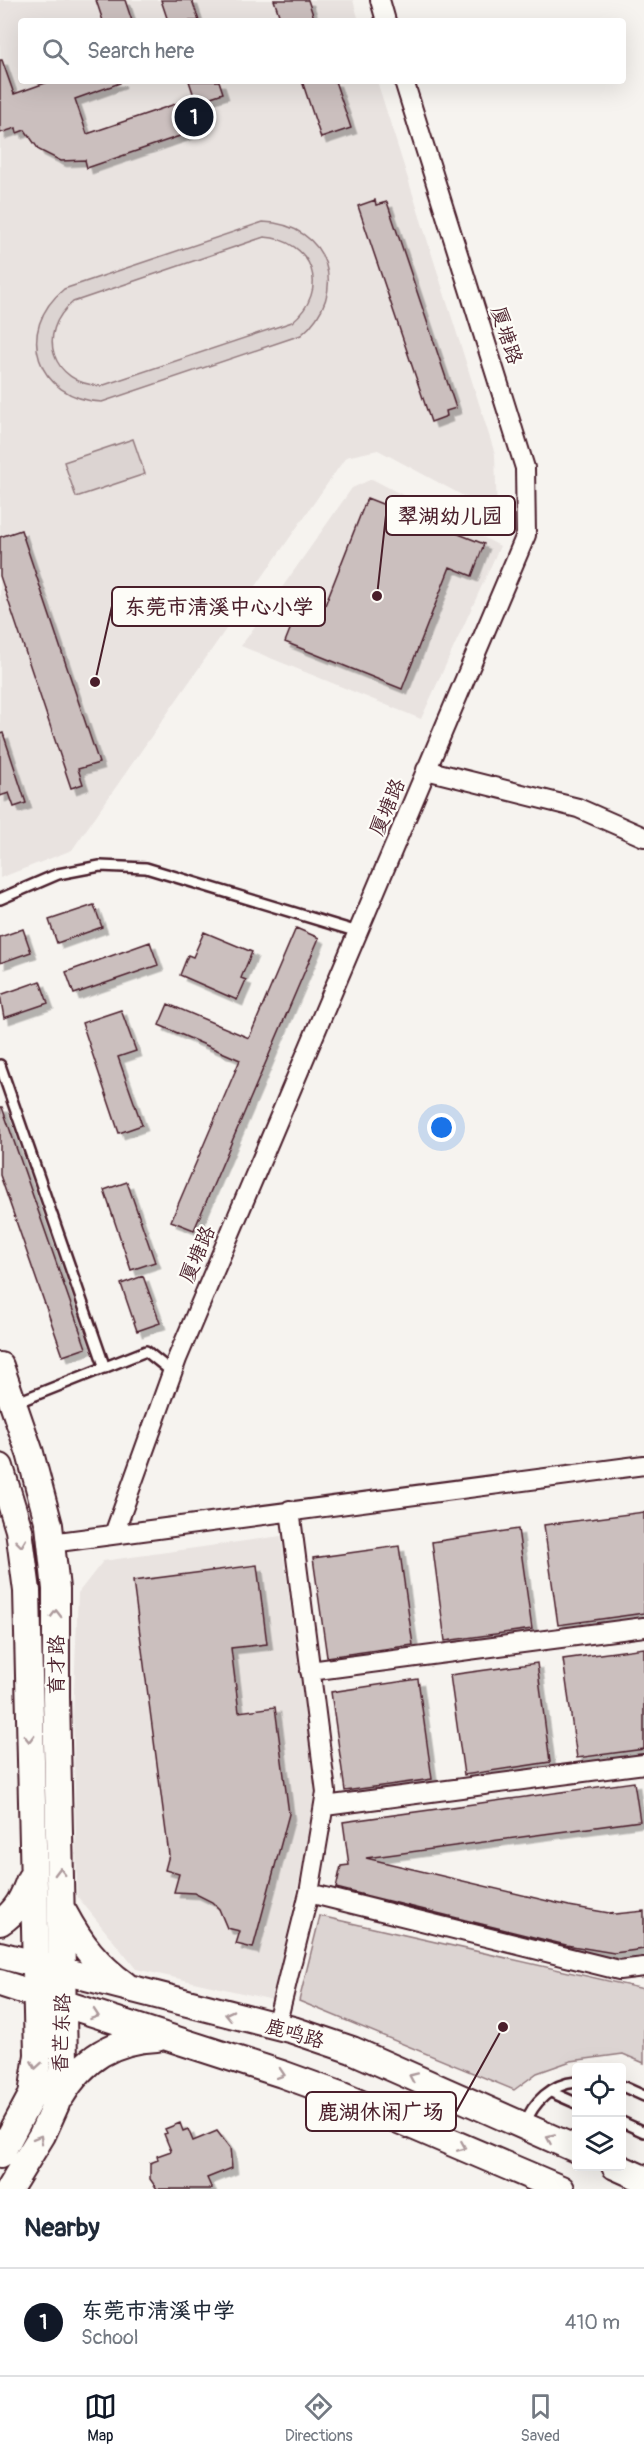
<!DOCTYPE html>
<html lang="en">
<head>
<meta charset="utf-8">
<style>
  body { margin:0; font-family:Pangolin,"LXGW WenKai TC",sans-serif; background:#f2f2f3; color:#1f2937 }
  .controls { position:absolute; right:18px; bottom:18px; display:grid; overflow:hidden; border-radius:6px; box-shadow:0 6px 24px #0002 }
  .controls button { width:54px; height:54px; display:grid; place-items:center; padding:0; border:0; border-bottom:2px solid #e0e1e3; background:#fff; color:#1f2937; font:30px sans-serif }
  .you { position:absolute; left:442px; top:1128px; width:21px; height:21px; margin:-15px; border:4px solid #fff; border-radius:50%; background:#1a73e8; box-shadow:0 0 0 9px #1a73e833 }
  .badge { display:grid; place-items:center; width:39px; height:39px; border-radius:50%; background:#111827; color:#fff; font-size:20px; font-weight:700 }
  .pin { position:absolute; translate:-50% -50%; border:3px solid #fff; box-shadow:0 2px 6px #0006 }
  .list { margin:0; padding:0; list-style:none }
  h2 { display:flex; justify-content:space-between; align-items:center; height:78px; margin:0; padding:0 24px; font-size:26px }
  h2 small { font-size:20px; font-weight:400; color:#747a83 }
  .list li { display:grid; grid-template-columns:39px 1fr auto; gap:18px; align-items:center; box-sizing:border-box; height:108px; padding:0 24px; border-top:2px solid #e0e1e3 }
  .list b { display:block; font-size:22px; white-space:nowrap }
  .list p { margin:0; font-size:20px; white-space:nowrap; color:#747a83 }
  .list em { font-size:20px; font-style:normal; color:#747a83 }
  .icon { flex:none; width:33px; height:33px; fill:none; stroke:currentColor; stroke-width:2; stroke-linecap:round; stroke-linejoin:round }
  .map { position:relative; flex:none; width:644px; height:2189px; overflow:hidden }
  .search { position:absolute; background:#fff; box-shadow:0 6px 24px #0002; left:18px; right:18px; top:18px; height:66px; display:flex; align-items:center; gap:15px; box-sizing:border-box; padding:0 21px; border-radius:6px; color:#747a83; font-size:22px }
  .sheet { height:186px; background:#fff }
  nav { display:flex; justify-content:space-around; align-items:center; box-sizing:border-box; height:84px; border-top:2px solid #e0e1e3; background:#fff; font-size:16px; color:#747a83 }
  nav a { display:grid; justify-items:center; gap:3px }
  nav .on { color:#111827 }
  .map>svg:first-child { display:block }
  .built { fill:#e9e3e0 }
  .green { fill:#dcd4d2; stroke:#937a7e; stroke-width:1.5; fill-rule:evenodd }
  .building { fill:#cbbfbe; stroke:#4a1f2b; stroke-width:1.5; filter:url(#shadow) }
  .lines { fill:none; stroke-linecap:round; stroke-linejoin:round }
  .lane-casing { stroke:#4a1f2b; stroke-width:14 }
  .street-casing { stroke:#4a1f2b; stroke-width:22 }
  .secondary-casing { stroke:#4a1f2b; stroke-width:30 }
  .lane { stroke:#fdfcf7; stroke-width:9 }
  .street { stroke:#fdfcf7; stroke-width:18 }
  .secondary { stroke:#fdfcf7; stroke-width:26 }
  .oneway { stroke:#ac999b }
  .labels { text-anchor:middle; stroke-width:4.5; stroke-linejoin:round; paint-order:stroke }
  .street-label { font-size:20px; fill:#4a1f2b; stroke:#fdfcf7 }
  .leader { fill:none; stroke:#4a1f2b; stroke-width:2 }
  .callout-dot { fill:#4a1f2b; stroke:#fdfcf7; stroke-width:2 }
  .callout { fill:#fdfcf7; stroke:#4a1f2b; stroke-width:2 }
  .callout-label { font-size:21px; text-anchor:middle; font-weight:bold; fill:#4a1f2b }
</style>
</head>
<body>
<div class="map">
<svg width="644" height="2189" viewBox="0 0 644 2189">
  <defs>
    <filter id="shadow"><feDropShadow dx="5.5" dy="5.5" stdDeviation="0" flood-color="#0004"/></filter>
  </defs>
  <rect width="100%" height="100%" fill="#f6f3ef"/>
  <filter id="ink" filterUnits="userSpaceOnUse"><feTurbulence type="fractalNoise" baseFrequency=".0167" numOctaves="2"/><feDisplacementMap in="SourceGraphic" scale="12" xChannelSelector="R" yChannelSelector="G"/><feConvolveMatrix kernelMatrix="1 2 1 2 8 2 1 2 1" color-interpolation-filters="sRGB"/></filter>
  <g filter="url(#ink)">
    <path class="built" d="M0 0H353L359 21H21V81H377L495 454 497 514 378 450 346 457 72 850 0 878Z
      M372 479 500 546 421 719 241 646 352 488Z
      M281 1536 317 1799 273 2000 136 1969 77 1896 73 1715 78 1593 103 1561Z"/>
    <path class="green" d="M263 222C329 224 351 293 301 335L102 402C36 399 14 330 64 289ZM264 237C313 240 331 290 292 322L101 386C52 384 35 333 73 302Z
      M133 439 145 474 76 497 64 462Z
      M320 1916 644 1989V2063L623 2054 571 2061 537 2073 514 2090 299 2001Z"/>
    <path class="building" d="M96 0H125L132 21H103Z
      M161 0H192L199 21H168Z
      M274 0H308L315 21H281Z
      M0 60H2L14 94 51 81H120V83L75 99 87 134 193 98 203 128 87 168 85 160 61 161 39 150 25 130 17 133 16 128 0 133Z
      M189 81H219L223 93 196 102Z
      M302 81H335L351 128 321 138Z
      M375 200 376 205 387 202 456 408 446 411 447 416 431 422 358 206Z
      M367 498 484 544 472 576 450 567 402 689 285 642 303 597 325 605Z
      M21 530 99 763 78 769 83 784 71 788 0 576V537Z
      M3 733 26 803 14 807 9 793 0 796V734Z
      M94 905 102 927 57 943 49 920Z
      M296 928 319 938 194 1230 171 1221 240 1060 159 1025 168 1004 249 1038Z
      M23 929 31 952 0 963V937Z
      M204 932 252 952 241 978 246 980 237 1000 180 975 188 955 193 957Z
      M150 942 158 965 74 994 66 972Z
      M40 981 48 1003 4 1018 0 995Z
      M121 1010 136 1051 118 1057 142 1125 119 1133 82 1023Z
      M0 1107H2L86 1348 63 1356 0 1175Z
      M127 1182 155 1262 131 1270 104 1190Z
      M143 1276 160 1323 137 1331 121 1284Z
      M644 1512V1613L558 1625 544 1525Z
      M518 1529 532 1629 445 1641 432 1542Z
      M399 1546 413 1645 327 1657 313 1558Z
      M257 1565 267 1644 231 1648 239 1712 275 1707 289 1814 253 1948 236 1944 240 1931 227 1928 219 1909 212 1902 194 1893 174 1892 179 1874 165 1870 169 1855 133 1581Z
      M644 1648V1749L577 1758 563 1659Z
      M537 1663 550 1762 464 1775 450 1675Z
      M418 1679 432 1779 345 1791 331 1692Z
      M634 1782 640 1821 366 1858 569 1906 615 1914 644 1911V1949L614 1953 566 1945 336 1888 341 1866 349 1865 343 1822Z
      M180 2123 183 2131 188 2129 193 2141 217 2131 230 2148 232 2168 207 2178 212 2189H157L150 2179V2163L158 2160 157 2156 171 2151 164 2134 167 2133 165 2129Z"/>
    <g class="lines">
      <defs>
        <path id="lane" d="M0 899 58 874 100 866 146 868 358 932
          M0 1065 105 1368
          M15 1403 146 1351 172 1372
          M622 2086 644 2096
          M551 2092 576 2103
          M622 2122 644 2132
          M525 2124C533 2102 552 2084 576 2082"/>
        <path id="street" d="M380 0 386 21
          M426 770 578 808 644 837
          M114 1534 177 1359 526 535 525 468 404 81
          M51 1543 644 1465
          M310 1671 644 1627
          M325 1806 644 1764
          M309 1893 619 1970 644 1967
          M276 2026 309 1893 326 1792 290 1510"/>
        <path id="secondary" d="M0 1366 30 1453 49 1525 56 1589V1697L64 2060 56 2104 42 2135 9 2189
          M0 1467 19 1530 27 1591 38 2055 32 2095 0 2155
          M64 1913C80 1943 97 1965 125 1985
          M0 1922C17 1912 24 1896 30 1879
          M0 1955 293 2030 352 2050 576 2149
          M0 1983 282 2074 340 2095 561 2189
          M61 2096C84 2058 113 2040 157 2038
          M615 2166 644 2179"/>
      </defs>
      <use href="#lane" class="lane-casing"/>
      <use href="#street" class="street-casing"/>
      <use href="#secondary" class="secondary-casing"/>
      <use href="#lane" class="lane"/>
      <use href="#street" class="street"/>
      <use href="#secondary" class="secondary"/>
    </g>
    <defs><path id="oneway-chevron" d="M-2-3.5L2.5 0L-2 3.5" fill="none" stroke-width="1.6" stroke-linecap="round" stroke-linejoin="round" transform="scale(1.5)"/></defs>
    <g class="oneway">
      <use href="#oneway-chevron" transform="translate(21 1543) rotate(83)"/>
      <use href="#oneway-chevron" transform="translate(56 1614) rotate(-90)"/>
      <use href="#oneway-chevron" transform="translate(29 1738) rotate(89)"/>
      <use href="#oneway-chevron" transform="translate(60 1872) rotate(-91)"/>
      <use href="#oneway-chevron" transform="translate(95 2015) rotate(19)"/>
      <use href="#oneway-chevron" transform="translate(229 2015) rotate(-167)"/>
      <use href="#oneway-chevron" transform="translate(36 2065) rotate(99)"/>
      <use href="#oneway-chevron" transform="translate(281 2074) rotate(18)"/>
      <use href="#oneway-chevron" transform="translate(413 2077) rotate(-156)"/>
      <use href="#oneway-chevron" transform="translate(550 2138) rotate(-156)"/>
      <use href="#oneway-chevron" transform="translate(39 2139) rotate(-60)"/>
      <use href="#oneway-chevron" transform="translate(462 2147) rotate(23)"/>
    </g>
  </g>
  <g class="labels">
    <g class="street-label">
      <text transform="translate(507 335) rotate(72)" y="7">厦塘路</text>
      <text transform="translate(387 807) rotate(-67)" y="7">厦塘路</text>
      <text transform="translate(197 1254) rotate(-67)" y="7">厦塘路</text>
      <text transform="translate(56 1665) rotate(-90)" y="7">育才路</text>
      <text transform="translate(61 2033) rotate(-88)" y="7">香芒东路</text>
      <text transform="translate(295 2033) rotate(16)" y="7">鹿鸣路</text>
    </g>
  </g>
  <path class="leader" d="M377 596L386 515M95 682L112 606M503 2027L456 2112"/>
  <g class="callout-dot">
    <circle cx="377" cy="596" r="6"/>
    <circle cx="95" cy="682" r="6"/>
    <circle cx="503" cy="2027" r="6"/>
  </g>
  <g class="callout">
    <rect x="386" y="496" width="129" height="39" rx="6"/>
    <rect x="112" y="587" width="213" height="39" rx="6"/>
    <rect x="306" y="2092" width="150" height="39" rx="6"/>
  </g>
  <g class="callout-label">
    <text x="450" y="523">翠湖幼儿园</text>
    <text x="219" y="614">东莞市清溪中心小学</text>
    <text x="381" y="2119">鹿湖休闲广场</text>
  </g>
</svg>
<div class="controls">
<button><svg class="icon" aria-label="locate" viewBox="0 0 24 24"><circle cx="12" cy="12" r="6"/><path d="M12 2v4M12 18v4M2 12h4M18 12h4"/></svg></button>
<button><svg class="icon" aria-label="layers" viewBox="0 0 24 24"><path d="M12 4l9 5-9 5-9-5zM3 14l9 5 9-5"/></svg></button>
</div>
<div class="you"></div>
<div class="pin badge" style="left:194px;top:117px">1</div>
<div class="search"><svg class="icon" aria-label="search" viewBox="0 0 24 24"><circle cx="10" cy="10" r="6"/><path d="M15 15l6 6"/></svg>Search here</div>
</div>
<section class="sheet">
<h2>Nearby<small></small></h2>
<ul class="list">
<li><span class="badge">1</span><div><b>东莞市清溪中学</b><p>School</p></div><em>410 m</em></li>
</ul>
</section>
<nav>
<a class="on"><svg class="icon" aria-label="map" viewBox="0 0 24 24"><path d="M3 6l6-2 6 2 6-2v14l-6 2-6-2-6 2zM9 4v14M15 6v14"/></svg>Map</a>
<a><svg class="icon" aria-label="directions" viewBox="0 0 24 24"><path d="M12 3l9 9-9 9-9-9zM9 14v-3h6M13 9l2 2-2 2"/></svg>Directions</a>
<a><svg class="icon" aria-label="saved" viewBox="0 0 24 24"><path d="M7 4h10v16l-5-4-5 4z"/></svg>Saved</a>
</nav>
</body>
</html>
